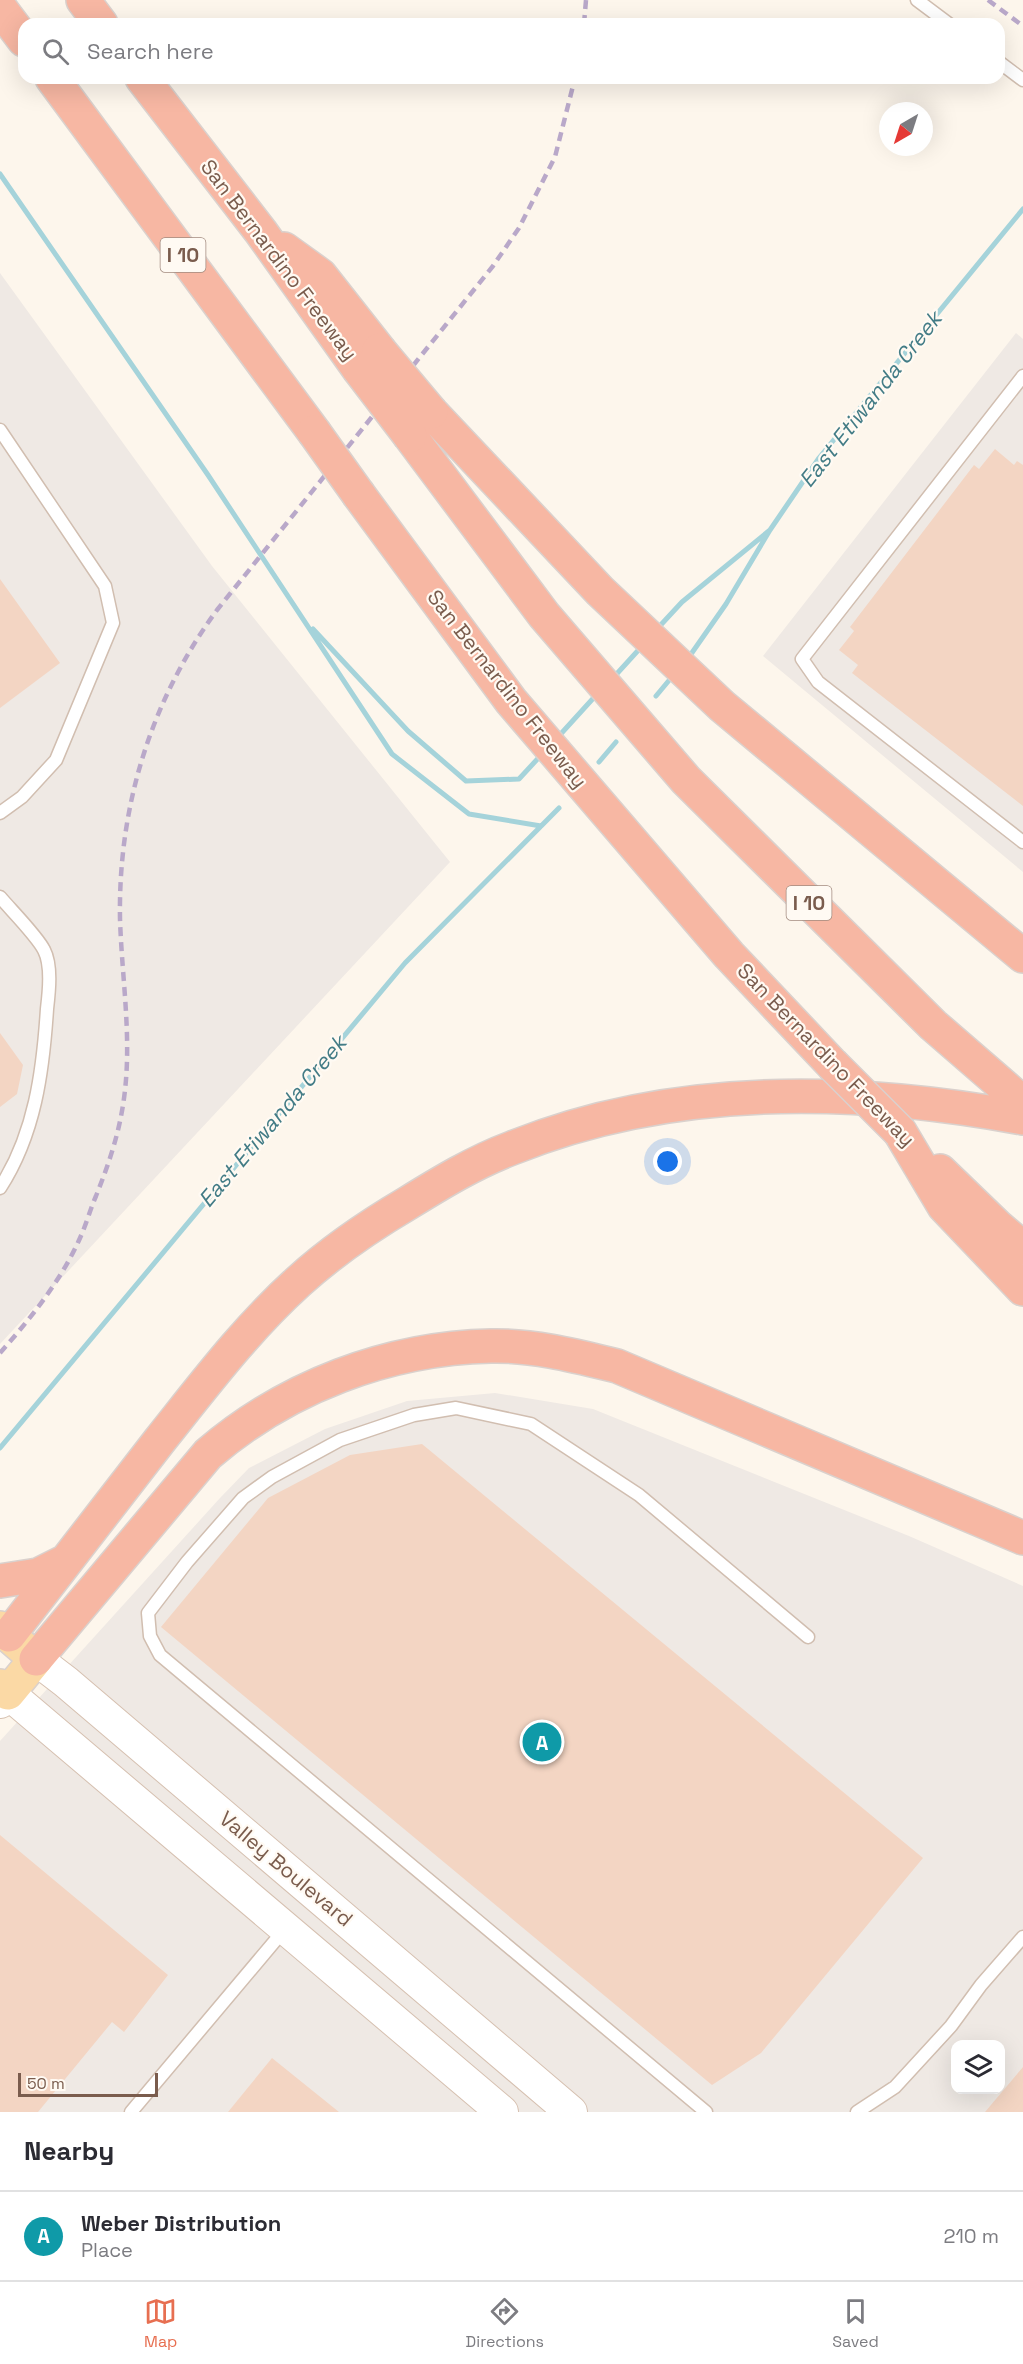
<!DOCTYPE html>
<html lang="en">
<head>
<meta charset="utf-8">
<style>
  body { margin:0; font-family:"Space Grotesk",sans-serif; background:#f7f7f7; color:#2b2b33 }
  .controls { position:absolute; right:18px; bottom:18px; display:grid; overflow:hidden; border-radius:12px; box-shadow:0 6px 24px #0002 }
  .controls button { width:54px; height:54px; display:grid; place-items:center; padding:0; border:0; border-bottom:2px solid #e1e1e2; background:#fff; color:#2b2b33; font:30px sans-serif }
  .compass { position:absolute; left:879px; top:102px; width:54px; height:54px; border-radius:50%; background:#fff; box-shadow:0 6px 24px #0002; rotate:219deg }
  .scale { position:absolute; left:18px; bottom:15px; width:140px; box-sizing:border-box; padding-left:6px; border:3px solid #7a5c4d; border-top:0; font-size:16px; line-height:21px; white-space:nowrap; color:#7a5c4d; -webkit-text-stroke:4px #fffaf3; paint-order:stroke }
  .you { position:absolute; left:668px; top:1162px; width:21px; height:21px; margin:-15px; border:4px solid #fff; border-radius:50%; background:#1a73e8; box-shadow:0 0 0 9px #1a73e833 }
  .badge { display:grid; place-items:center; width:39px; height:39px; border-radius:50%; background:#e76f51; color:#fff; font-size:20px; font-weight:700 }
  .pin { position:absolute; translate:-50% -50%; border:3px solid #fff; box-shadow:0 2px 6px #0006 }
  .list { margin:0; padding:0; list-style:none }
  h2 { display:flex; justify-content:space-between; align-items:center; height:78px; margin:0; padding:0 24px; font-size:26px }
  h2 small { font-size:20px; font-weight:400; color:#7c7c81 }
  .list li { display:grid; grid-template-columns:39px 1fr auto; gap:18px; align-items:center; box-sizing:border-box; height:90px; padding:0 24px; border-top:2px solid #e1e1e2 }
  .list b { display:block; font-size:22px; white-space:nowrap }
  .list p { margin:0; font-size:20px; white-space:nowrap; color:#7c7c81 }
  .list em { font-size:20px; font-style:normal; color:#7c7c81 }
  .icon { flex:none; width:33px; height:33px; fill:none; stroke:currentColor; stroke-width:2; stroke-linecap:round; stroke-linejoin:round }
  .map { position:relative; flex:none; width:1023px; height:2112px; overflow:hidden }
  .search { position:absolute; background:#fff; box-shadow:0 6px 24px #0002; left:18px; right:18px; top:18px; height:66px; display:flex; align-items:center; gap:15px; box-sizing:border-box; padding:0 21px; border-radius:18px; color:#7c7c81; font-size:22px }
  .sheet { height:168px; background:#fff }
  nav { display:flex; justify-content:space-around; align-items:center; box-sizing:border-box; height:84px; border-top:2px solid #e1e1e2; background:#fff; font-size:16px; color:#7c7c81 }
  nav a { display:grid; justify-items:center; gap:3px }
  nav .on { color:#e76f51 }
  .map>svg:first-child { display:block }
  .industrial { fill:#efe9e4; fill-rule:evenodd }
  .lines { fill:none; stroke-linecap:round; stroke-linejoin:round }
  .stream { stroke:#a5d3da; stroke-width:5 }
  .building { fill:#f3d5c3 }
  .lane-casing { stroke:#d1beb0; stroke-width:15 }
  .secondary-casing { stroke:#d6c0b0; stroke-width:34 }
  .primary-casing { stroke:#dad1cd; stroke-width:36 }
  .highway-casing { stroke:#dad1cd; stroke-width:36 }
  .lane { stroke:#fff; stroke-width:12 }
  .secondary { stroke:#fff; stroke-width:32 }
  .primary { stroke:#fbd9a5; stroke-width:33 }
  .highway { stroke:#f7b7a3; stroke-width:33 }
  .rail { stroke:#b9a8c9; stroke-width:4.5; stroke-dasharray:9 6; stroke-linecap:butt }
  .highway-bridge-casing { stroke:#dad1cd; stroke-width:36; stroke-linecap:butt }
  .highway-bridge { stroke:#f7b7a3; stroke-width:33 }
  .labels { text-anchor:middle; stroke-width:4.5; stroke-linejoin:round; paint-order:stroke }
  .shield { fill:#fffaf3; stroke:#a28b7f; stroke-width:1.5 }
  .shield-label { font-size:20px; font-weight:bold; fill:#7a5c4d }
  .street-label { font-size:21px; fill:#7a5c4d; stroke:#fffaf3 }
  .water-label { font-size:22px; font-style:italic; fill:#437c86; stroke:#fffaf3 }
</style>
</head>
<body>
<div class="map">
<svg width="1023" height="2112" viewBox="0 0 1023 2112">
  <rect width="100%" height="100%" fill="#fdf6ec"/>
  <path class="industrial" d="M0 273 212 566 450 862 0 1344Z
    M1016 333 1023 339V872L763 656Z
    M495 1393 593 1409 909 1536 1023 1586V2112H0V1741L220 1498 249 1468 325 1429 407 1401ZM956 2044H1000V2090H956Z"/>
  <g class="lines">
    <path class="stream" d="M0 174 208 475 392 754 469 814 541 826
      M313 629 408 731 466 781 519 779 543 753
      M657 629 682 602 770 530
      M689 657 726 604 770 530 819 458 1023 209
      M613 678 643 645
      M656 696 671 678
      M558 737 598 693
      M599 762 616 742
      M0 1448 405 963 559 808"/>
  </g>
  <path class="building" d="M995 449 1014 465 1017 461 1023 465V806L852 673 858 665 839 650 854 631 850 627 974 465 979 469Z
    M0 579 60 663 0 708Z
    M0 1033 23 1065 17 1094 0 1107Z
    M422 1444 923 1858 761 2053 712 2085 161 1627 268 1498 350 1455Z
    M0 1835 168 1975 124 2032 112 2022 38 2112H0Z
    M272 2058 339 2112H228Z
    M1023 2067V2112H985Z"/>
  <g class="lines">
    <defs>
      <path id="lane" d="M917 0 949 24
        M999 62 1023 80
        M1023 376 802 659 818 682 1023 842
        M0 430 105 586 113 623 56 760 22 797 0 813
        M0 897C11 910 37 936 44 950 52 965 49 992 47 1009 43 1071 35 1134 0 1188
        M131 2112 285 1929
        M706 2112 160 1655 150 1636 148 1613 187 1562 243 1498 272 1477 340 1440 414 1415 456 1408 531 1424 639 1495 808 1637
        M857 2112 895 2087 951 2026 981 1985 1023 1937"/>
      <path id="secondary" d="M36 1659 66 1682 571 2112
        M0 1702 8 1693 502 2112"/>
      <path id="primary" d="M0 1628 36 1659 8 1693 0 1686"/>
      <path id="highway" d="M83 0 101 24
        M0 8 24 40
        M52 78 314 432
        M142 78 261 232 358 368
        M284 249 320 275 379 350
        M431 412 600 591 722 706 1023 956
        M410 436 544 615 686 780 933 1025 1023 1103
        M359 495 511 701 729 955 832 1064
        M900 1132 944 1206 1023 1289
        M940 1171 997 1226 1023 1248
        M0 1581 38 1575 64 1562
        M9 1635C59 1570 109 1505 160 1440 204 1385 246 1329 298 1282 332 1251 369 1226 408 1203 442 1182 475 1162 512 1148 673 1083 855 1087 1023 1118
        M36 1659 208 1454C286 1387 388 1348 491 1346 534 1345 576 1356 617 1366L1023 1538"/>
    </defs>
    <use href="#lane" class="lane-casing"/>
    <use href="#secondary" class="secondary-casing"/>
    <use href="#primary" class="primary-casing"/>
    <use href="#highway" class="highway-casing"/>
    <use href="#lane" class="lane"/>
    <use href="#secondary" class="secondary"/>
    <use href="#primary" class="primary"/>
    <use href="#highway" class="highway"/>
    <path class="rail" d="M988 0 1023 26
      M584 24 586 0
      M0 1353C30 1319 61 1281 80 1238 86 1225 90 1210 96 1196 108 1166 118 1137 123 1105 133 1043 122 982 120 919 118 807 151 700 217 610L493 266 519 228 555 157 575 78"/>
    <defs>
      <path id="highway-bridge" d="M379 350 431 412
        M358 368 410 436
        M314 432 359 495
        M832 1064 900 1132"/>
    </defs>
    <use href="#highway-bridge" class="highway-bridge-casing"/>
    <use href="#highway-bridge" class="highway-bridge"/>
  </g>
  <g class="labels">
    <g class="shield">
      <rect x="160.5" y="238" width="45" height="34" rx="4.5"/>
      <rect x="786.5" y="886" width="45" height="34" rx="4.5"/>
    </g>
    <g class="shield-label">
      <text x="183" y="262">I 10</text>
      <text x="809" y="910">I 10</text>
    </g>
    <g class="street-label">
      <text transform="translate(279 260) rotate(53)" y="7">San Bernardino Freeway</text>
      <text transform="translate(507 689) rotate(52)" y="7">San Bernardino Freeway</text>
      <text transform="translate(826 1055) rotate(46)" y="7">San Bernardino Freeway</text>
      <text transform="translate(286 1869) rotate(40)" y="7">Valley Boulevard</text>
    </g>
    <g class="water-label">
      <text transform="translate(870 399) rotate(-52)" y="8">East Etiwanda Creek</text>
      <text transform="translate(272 1121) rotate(-50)" y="8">East Etiwanda Creek</text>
    </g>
  </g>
</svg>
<div class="controls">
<button><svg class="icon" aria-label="layers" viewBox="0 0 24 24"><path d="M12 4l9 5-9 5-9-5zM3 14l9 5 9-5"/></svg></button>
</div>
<svg class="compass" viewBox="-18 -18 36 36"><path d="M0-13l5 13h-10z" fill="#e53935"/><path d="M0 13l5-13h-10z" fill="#7c7c81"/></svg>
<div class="scale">50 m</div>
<div class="you"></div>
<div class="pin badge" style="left:542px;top:1742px;background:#0f9aa8">A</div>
<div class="search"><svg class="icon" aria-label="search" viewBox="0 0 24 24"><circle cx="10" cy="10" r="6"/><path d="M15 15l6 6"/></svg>Search here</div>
</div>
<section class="sheet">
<h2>Nearby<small></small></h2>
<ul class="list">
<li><span class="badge" style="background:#0f9aa8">A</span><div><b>Weber Distribution</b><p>Place</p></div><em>210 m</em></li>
</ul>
</section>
<nav>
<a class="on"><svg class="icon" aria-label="map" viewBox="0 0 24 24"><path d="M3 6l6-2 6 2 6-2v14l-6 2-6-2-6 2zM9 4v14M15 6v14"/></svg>Map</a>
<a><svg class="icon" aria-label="directions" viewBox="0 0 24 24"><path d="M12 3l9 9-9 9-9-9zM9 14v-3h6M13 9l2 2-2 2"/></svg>Directions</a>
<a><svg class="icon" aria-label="saved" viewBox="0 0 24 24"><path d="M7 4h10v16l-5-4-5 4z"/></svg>Saved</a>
</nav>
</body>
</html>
